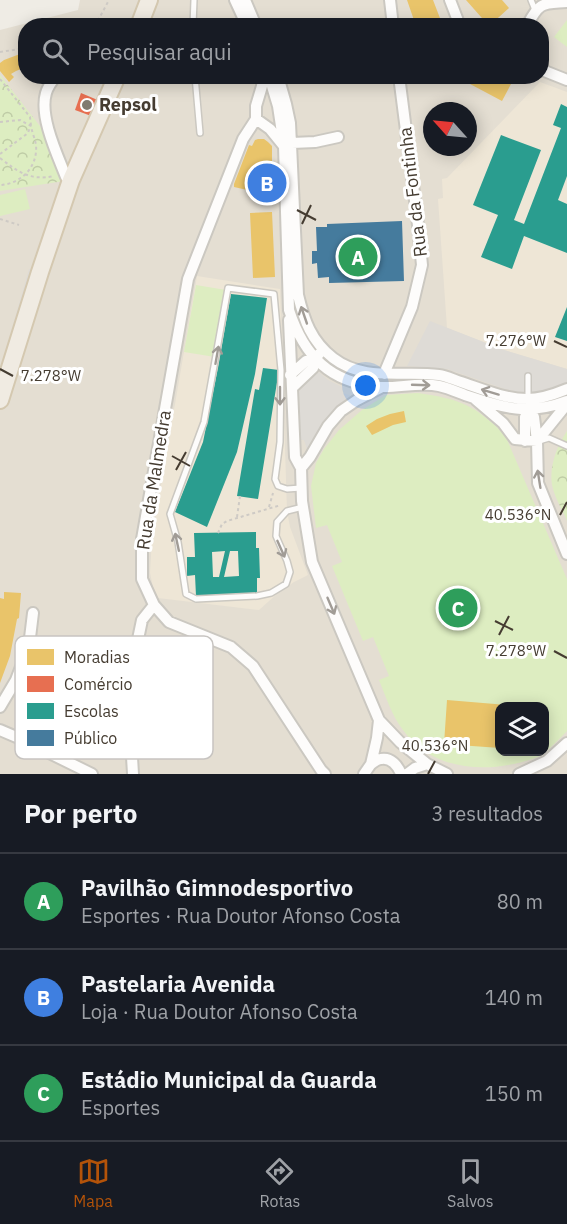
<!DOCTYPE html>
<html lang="pt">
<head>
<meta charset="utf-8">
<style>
  body { margin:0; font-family:"IBM Plex Sans",sans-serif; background:#242831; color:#f1f3f6 }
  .controls { position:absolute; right:18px; bottom:18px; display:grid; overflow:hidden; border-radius:12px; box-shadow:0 3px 15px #0003 }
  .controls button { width:54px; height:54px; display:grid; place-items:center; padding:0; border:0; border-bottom:2px solid #363941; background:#171b24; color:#f1f3f6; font:30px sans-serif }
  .compass { position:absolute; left:423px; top:102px; width:54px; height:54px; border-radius:50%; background:#171b24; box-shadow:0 3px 15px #0003; rotate:297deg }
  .you { position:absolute; left:366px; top:386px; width:21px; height:21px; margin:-15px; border:4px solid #fff; border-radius:50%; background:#1a73e8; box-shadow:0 0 0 9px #1a73e833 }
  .badge { display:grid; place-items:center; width:39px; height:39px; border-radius:50%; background:#b45309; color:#fff; font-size:20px; font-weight:700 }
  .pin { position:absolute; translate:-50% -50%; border:3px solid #fff; box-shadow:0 2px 6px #0006 }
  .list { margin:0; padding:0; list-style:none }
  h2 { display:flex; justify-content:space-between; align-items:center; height:78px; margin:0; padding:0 24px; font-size:26px }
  h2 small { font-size:20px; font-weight:400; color:#9ea1a6 }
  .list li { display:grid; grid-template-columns:39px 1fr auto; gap:18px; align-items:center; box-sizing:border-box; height:96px; padding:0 24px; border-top:2px solid #363941 }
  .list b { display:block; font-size:22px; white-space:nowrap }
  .list p { margin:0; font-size:20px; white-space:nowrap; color:#9ea1a6 }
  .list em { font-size:20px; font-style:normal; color:#9ea1a6 }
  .icon { flex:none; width:33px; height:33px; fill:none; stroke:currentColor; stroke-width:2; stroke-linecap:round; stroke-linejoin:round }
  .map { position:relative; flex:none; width:567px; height:774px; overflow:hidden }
  .search { position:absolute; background:#171b24; box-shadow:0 3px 15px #0003; left:18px; right:18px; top:18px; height:66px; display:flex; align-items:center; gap:15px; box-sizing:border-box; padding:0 21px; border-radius:24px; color:#9ea1a6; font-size:22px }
  .sheet { height:366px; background:#171b24 }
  nav { display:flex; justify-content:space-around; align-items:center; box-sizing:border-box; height:84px; border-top:2px solid #363941; background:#171b24; font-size:16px; color:#9ea1a6 }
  nav a { display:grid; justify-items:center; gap:3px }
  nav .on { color:#b45309 }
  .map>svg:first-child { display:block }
  .residential { fill:#e4ded2; fill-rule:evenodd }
  .education { fill:#eee6d6 }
  .park { fill:url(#park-crowns) }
  .pitch { fill:#ddedc1; fill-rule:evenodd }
  .parking { fill:#dedbd6 }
  .homes { fill:#e9c46a }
  .shops { fill:#e76f51 }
  .schools { fill:#2a9d8f; fill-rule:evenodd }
  .public { fill:#457b9d }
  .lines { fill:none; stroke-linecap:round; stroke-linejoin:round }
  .lane-casing { stroke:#cbc8c1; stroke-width:8 }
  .street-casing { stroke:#cbc8c1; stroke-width:14 }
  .primary-casing { stroke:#d4c8b0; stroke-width:20 }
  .path { stroke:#cecac5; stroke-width:2; stroke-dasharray:3 3; stroke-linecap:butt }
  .lane { stroke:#fdfcfb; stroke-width:5 }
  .street { stroke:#fdfcfb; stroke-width:10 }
  .primary { stroke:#f0ebe2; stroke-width:16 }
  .oneway { stroke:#a19c96 }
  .ticks { fill:none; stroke:#453c31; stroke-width:2 }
  .poi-dot { fill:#807a70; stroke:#fff; stroke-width:2 }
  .labels { text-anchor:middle; stroke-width:6; stroke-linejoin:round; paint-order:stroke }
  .poi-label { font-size:18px; font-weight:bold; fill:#453c31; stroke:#fff; text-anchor:start }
  .street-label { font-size:18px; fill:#453c31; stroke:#fff }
  .key { fill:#fff; stroke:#c7c4c1; stroke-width:1.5 }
  .key-label { font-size:16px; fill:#453c31 }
  .ticks-label { font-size:15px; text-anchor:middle; fill:#453c31; stroke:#fff; stroke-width:6; stroke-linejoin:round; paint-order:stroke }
</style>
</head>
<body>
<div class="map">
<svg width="567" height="774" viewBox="0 0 567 774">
  <defs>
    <pattern id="park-crowns" width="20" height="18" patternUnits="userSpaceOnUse" patternTransform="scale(1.5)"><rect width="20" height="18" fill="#ddedc1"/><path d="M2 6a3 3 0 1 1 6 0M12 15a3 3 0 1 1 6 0" fill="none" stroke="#bfcca6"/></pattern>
  </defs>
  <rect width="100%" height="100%" fill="#efece5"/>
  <path class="residential" d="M80 0H567V774H0V30L78 10ZM26 26H542V76H26ZM432 111H468V147H432ZM500 706H544V752H500Z"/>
  <path class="education" d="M540 82 567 92V369L504 350 447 328 438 199 443 198 442 179 447 178Z
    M197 276 280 289 287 511 290 527 308 575 294 582 278 593 259 610 158 598 153 587 150 573 152 538Z"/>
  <path class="park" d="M0 75 43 130 64 181 0 191Z
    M567 431V521C563 511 554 496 552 485 549 466 557 446 567 431Z"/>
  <path class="pitch" d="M567 20V47L554 37Z
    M25 189 30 209 0 216V195Z
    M196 285 226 290 215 357 184 352Z
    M418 393C460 399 475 405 505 435L567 579V731C559 739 549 750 540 756 495 774 434 774 403 730 392 716 386 697 379 680L389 676 373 637 363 641 332 566 342 562 327 525 316 528 311 486 316 463 324 449 339 430 362 410 386 395ZM500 706H544V752H500Z"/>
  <path class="parking" d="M29 269 40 272 15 351 6 349Z
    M430 321 504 350 567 369V382L560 386 537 392 523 393 505 389 447 369 407 366Z
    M319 372 328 380 342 387 343 393 355 397 341 411 310 457 304 440H300L299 392 302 385Z"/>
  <path class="homes" d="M407 0H433L443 26H416Z
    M466 0H502L509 8 489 26Z
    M26 53V72H23L21 69 16 71 11 74 14 77 9 82 0 71V63L4 60 20 54Z
    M455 76H497L511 84 502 101Z
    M258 139H264L268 142 272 146V190H271V193H261L234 187V184L249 145 252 146 255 140Z
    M272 212 275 277 253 278 250 213Z
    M404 411 406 422 393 425 372 435 366 426 377 419 390 414Z
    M4 592 21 593 19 618 17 619 10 656 0 683V598L4 599Z
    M447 700 507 705V706H500V748L444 744Z"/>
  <path class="shops" d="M81 93 100 101 94 117 75 110Z"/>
  <path class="schools" d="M561 104 567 107V176L558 200 567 204V253L524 236 512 269 481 257 498 215 473 205 501 135 541 150 514 220 524 224 561 128 553 125Z
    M231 294 267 298 255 374 237 452 207 527 175 512 203 442 218 368Z
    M567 307V341L555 337Z
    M263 368 279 370 258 499 237 496 255 389 259 390Z
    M256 532V548H259L260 578H257V594L196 596 195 575 187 576V557H195L194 533ZM225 551 219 577H213L212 552ZM230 551H238L239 576 224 577Z"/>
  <path class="public" d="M402 221 404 281 329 283V277L318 278 317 263 312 264V251H317L316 227H327V224Z"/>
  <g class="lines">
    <defs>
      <path id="lane" d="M531 0 535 10
        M193 26 194 0
        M195 76 200 133
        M528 376V399
        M539 441 549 438 567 446
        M301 488 287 489 278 486 275 479 280 442 281 370 274 294 228 288 204 422 170 514 178 542 186 594 196 599 257 596 271 593 286 584 290 572 287 561 276 536 277 522 287 511 303 507"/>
      <path id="street" d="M235 0 247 26
        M245 0 256 26
        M390 0 393 26
        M450 0 460 26
        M529 26 528 24C540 1 543 4 567 2
        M542 70 567 80
        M56 76C52 81 48 86 46 93 39 116 57 154 66 177L71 180
        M263 76 262 86 256 106V119L243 139 188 279 142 539V579L154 605 169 622 231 647 253 666 321 770 325 774
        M269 76 278 106 284 146 289 310C304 356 330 383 380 387 399 388 420 382 439 386 448 388 457 392 465 395 504 408 527 416 567 401
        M278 76 286 104 290 123 298 295C304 320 311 341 333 358 364 382 403 370 439 375 447 376 454 380 461 382 482 389 505 399 527 399 541 399 555 394 567 389
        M256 119 270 129 283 145
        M292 143 315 142 338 137
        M289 320 295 457 301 468 302 501 312 562 379 720 400 742 427 764 447 774
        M384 374 412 307 422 265 417 216 399 76
        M290 375 306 361 315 358 319 354
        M292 388 313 368 315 358
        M476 400 503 423 515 439 537 441 534 417 529 411
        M567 404 537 441 538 483 567 554
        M525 441V417L529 411 528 406
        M301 468 310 457 328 426 341 411 357 400 382 387
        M0 707 16 680 29 646 33 613
        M0 730 21 739 92 774
        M371 764C374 762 377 759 381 759 391 757 398 766 401 774
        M133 774 132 757 137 644 142 620 154 605
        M364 774 371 764 377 738 379 720
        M407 774 415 768 427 764
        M519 774 547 761 567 743"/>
      <path id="primary" d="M139 26 149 0
        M0 400 40 272 71 180 117 76"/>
    </defs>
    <use href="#lane" class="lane-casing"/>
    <use href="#street" class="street-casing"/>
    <use href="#primary" class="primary-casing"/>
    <path class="path" d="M95 26 109 0
      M0 52 26 48
      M0 79 30 117 31 126
      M0 122 20 120 31 126C32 132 35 139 36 145 38 167 21 184 0 185
      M0 154 28 133 30 127
      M0 158C18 172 30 181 54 176
      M0 219 19 225
      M269 507 273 493
      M237 517 240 496
      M218 533 222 524 227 521 281 505"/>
    <use href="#lane" class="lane"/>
    <use href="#street" class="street"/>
    <use href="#primary" class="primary"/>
  </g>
  <defs><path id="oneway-shaft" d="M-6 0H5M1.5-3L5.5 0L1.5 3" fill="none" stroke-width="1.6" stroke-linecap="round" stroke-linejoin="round" transform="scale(1.5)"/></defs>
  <g class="oneway">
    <use href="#oneway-shaft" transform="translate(304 315) rotate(-109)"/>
    <use href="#oneway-shaft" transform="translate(217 355) rotate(-80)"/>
    <use href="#oneway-shaft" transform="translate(421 385) rotate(2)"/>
    <use href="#oneway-shaft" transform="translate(490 392) rotate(-163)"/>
    <use href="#oneway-shaft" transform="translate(280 396) rotate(90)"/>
    <use href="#oneway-shaft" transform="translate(539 479) rotate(-99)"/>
    <use href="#oneway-shaft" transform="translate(177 542) rotate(-102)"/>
    <use href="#oneway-shaft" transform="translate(281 549) rotate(66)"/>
    <use href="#oneway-shaft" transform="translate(331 606) rotate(67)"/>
  </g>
  <path class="ticks" d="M297 210 316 220M302 224 311 205M554 341 567 347M0 369 13 376M172 456 190 466M176 470 186 452M560 515 567 502M495 621 513 630M499 635 509 616M554 651 567 658M428 774 435 761"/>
  <circle class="poi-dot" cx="87" cy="105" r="6"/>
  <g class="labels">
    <g class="poi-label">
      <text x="99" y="111">Repsol</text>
    </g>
    <g class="street-label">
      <text transform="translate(413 192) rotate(-97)" y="6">Rua da Fontinha</text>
      <text transform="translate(154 480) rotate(-81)" y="6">Rua da Malmedra</text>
    </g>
  </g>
  <rect x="15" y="636" width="198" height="123" rx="9" class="key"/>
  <rect x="27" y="649" width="27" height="16" fill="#e9c46a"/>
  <rect x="27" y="676" width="27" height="16" fill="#e76f51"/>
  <rect x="27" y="703" width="27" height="16" fill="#2a9d8f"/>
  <rect x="27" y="730" width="27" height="16" fill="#457b9d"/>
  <g class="key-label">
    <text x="64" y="663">Moradias</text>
    <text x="64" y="690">Comércio</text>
    <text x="64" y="717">Escolas</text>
    <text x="64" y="744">Público</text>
  </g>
  <g class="ticks-label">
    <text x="516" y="346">7.276°W</text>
    <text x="51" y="381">7.278°W</text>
    <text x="518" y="520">40.536°N</text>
    <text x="516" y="656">7.278°W</text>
    <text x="435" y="751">40.536°N</text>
  </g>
</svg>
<div class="controls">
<button><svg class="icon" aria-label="layers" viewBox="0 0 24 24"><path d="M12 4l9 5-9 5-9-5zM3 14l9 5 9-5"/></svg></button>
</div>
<svg class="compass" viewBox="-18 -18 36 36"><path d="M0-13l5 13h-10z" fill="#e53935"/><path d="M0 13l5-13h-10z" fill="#9ea1a6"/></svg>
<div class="you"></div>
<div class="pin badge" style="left:358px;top:257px;background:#2e9e5b">A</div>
<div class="pin badge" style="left:267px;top:183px;background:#3f7fe0">B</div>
<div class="pin badge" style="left:458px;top:608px;background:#2e9e5b">C</div>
<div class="search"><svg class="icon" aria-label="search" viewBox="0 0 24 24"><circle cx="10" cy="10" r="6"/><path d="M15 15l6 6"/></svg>Pesquisar aqui</div>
</div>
<section class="sheet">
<h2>Por perto<small>3 resultados</small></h2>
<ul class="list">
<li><span class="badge" style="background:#2e9e5b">A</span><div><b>Pavilhão Gimnodesportivo</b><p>Esportes · Rua Doutor Afonso Costa</p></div><em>80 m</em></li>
<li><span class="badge" style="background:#3f7fe0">B</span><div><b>Pastelaria Avenida</b><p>Loja · Rua Doutor Afonso Costa</p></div><em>140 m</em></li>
<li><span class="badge" style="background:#2e9e5b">C</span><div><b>Estádio Municipal da Guarda</b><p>Esportes</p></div><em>150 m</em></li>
</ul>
</section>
<nav>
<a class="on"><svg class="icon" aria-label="map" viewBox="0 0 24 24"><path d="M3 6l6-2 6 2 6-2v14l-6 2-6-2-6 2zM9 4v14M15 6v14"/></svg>Mapa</a>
<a><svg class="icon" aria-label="directions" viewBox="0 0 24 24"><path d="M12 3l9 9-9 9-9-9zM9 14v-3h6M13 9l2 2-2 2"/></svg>Rotas</a>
<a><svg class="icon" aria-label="saved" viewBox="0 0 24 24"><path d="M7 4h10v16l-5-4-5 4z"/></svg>Salvos</a>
</nav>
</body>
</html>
